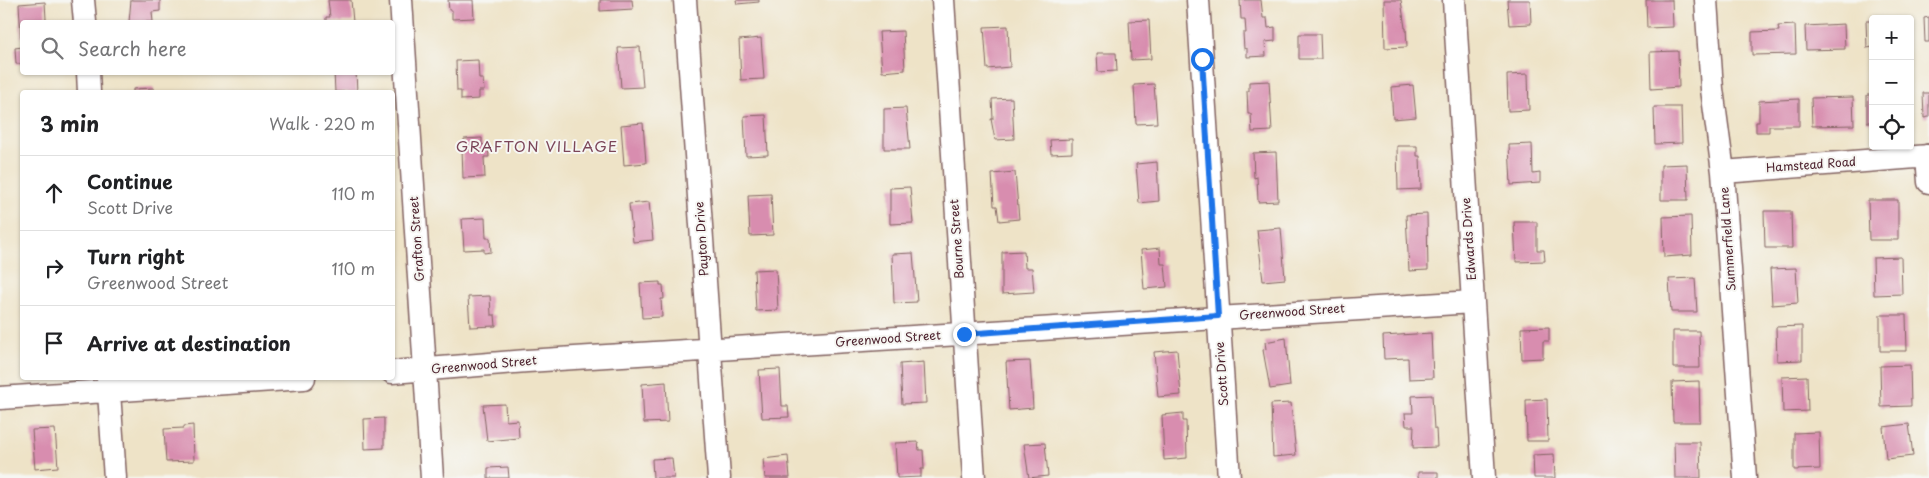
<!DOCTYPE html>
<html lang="en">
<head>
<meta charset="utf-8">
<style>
  body { margin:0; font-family:"Playpen Sans",sans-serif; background:#f2f2f2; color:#202124 }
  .controls { position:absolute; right:15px; top:15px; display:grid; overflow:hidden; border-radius:5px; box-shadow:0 1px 4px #0004 }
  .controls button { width:45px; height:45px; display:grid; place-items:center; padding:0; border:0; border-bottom:1px solid #e0e0e0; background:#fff; color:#202124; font:25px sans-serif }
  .stop { position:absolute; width:15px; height:15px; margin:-11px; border:4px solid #1a73e8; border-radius:50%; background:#fff }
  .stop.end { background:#1a73e8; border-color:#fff; box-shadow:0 1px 5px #0008 }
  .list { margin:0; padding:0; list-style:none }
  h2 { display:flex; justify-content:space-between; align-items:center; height:65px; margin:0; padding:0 20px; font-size:21px }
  h2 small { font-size:16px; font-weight:400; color:#757577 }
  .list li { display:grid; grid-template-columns:32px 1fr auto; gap:15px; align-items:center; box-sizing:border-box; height:75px; padding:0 20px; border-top:1px solid #e0e0e0 }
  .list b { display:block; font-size:19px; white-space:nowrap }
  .list p { margin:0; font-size:16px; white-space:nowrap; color:#757577 }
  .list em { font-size:16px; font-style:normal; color:#757577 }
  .icon { flex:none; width:28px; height:28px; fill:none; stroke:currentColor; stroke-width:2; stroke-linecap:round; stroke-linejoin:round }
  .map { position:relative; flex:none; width:1929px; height:478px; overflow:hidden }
  .search { position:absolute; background:#fff; box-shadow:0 1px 4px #0004; left:20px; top:20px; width:375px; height:55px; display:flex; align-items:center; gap:12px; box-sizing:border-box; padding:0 18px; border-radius:5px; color:#757577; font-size:19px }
  .panel { position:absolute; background:#fff; box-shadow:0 1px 4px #0004; left:20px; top:90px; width:375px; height:290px; border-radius:5px }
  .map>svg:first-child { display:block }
  .building { fill:#d88daf }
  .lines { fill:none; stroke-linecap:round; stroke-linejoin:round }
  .minor-casing { stroke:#836462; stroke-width:25 }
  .minor { stroke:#fff; stroke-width:22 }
  .route { stroke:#1a73e8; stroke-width:6 }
  .labels { text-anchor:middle; stroke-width:4; stroke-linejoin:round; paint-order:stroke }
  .street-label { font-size:12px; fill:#4a1f2b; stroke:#f6f6f2 }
  .quarter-label { font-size:15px; letter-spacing:1px; fill:#7c4659; stroke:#f6f6f2 }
</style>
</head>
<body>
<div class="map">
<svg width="1929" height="478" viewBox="0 0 1929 478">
  <rect width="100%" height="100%" fill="#f6f6f2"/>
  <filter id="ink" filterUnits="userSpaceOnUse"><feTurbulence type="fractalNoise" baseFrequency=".02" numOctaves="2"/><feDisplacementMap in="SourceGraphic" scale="10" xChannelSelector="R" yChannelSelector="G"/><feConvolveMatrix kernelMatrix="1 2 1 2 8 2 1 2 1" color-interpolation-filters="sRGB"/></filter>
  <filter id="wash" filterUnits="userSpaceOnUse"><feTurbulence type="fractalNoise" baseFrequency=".0096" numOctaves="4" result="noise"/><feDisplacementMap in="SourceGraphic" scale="20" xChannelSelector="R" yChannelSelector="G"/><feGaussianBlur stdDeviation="1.12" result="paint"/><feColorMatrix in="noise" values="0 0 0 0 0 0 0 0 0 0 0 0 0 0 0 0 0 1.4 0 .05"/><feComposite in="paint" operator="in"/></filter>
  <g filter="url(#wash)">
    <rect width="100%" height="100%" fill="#eee3c7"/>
    <g id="blocks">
      <path class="building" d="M131 0H160V11L152 12 153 22H129Z
        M328 0H351L353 22H326V17H330Z
        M448 0H473L474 18 452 19V10H449Z
        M600 0H632L633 9 600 11Z
        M736 0H759V2L737 4Z
        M1240 0H1261L1263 18H1267L1268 28 1275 27V41L1265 42 1266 56 1247 57V48L1244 49 1243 33H1246L1245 19H1241Z
        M1384 0H1401L1405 28H1406L1407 47 1385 48Z
        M1507 0H1530L1531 24 1509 25Z
        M1646 0H1672L1673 27 1647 28Z
        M45 2 46 19 43 20V22H22V38H21L19 4Z
        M1929 17V42H1925L1924 18Z
        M1149 20 1151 59 1131 60 1129 21Z
        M1866 21H1873V47L1867 48Z
        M1844 24 1845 49 1806 50 1805 26Z
        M1795 25 1796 54 1752 55V32L1779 31 1778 26Z
        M1008 26 1010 67 987 69 984 27Z
        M903 31 905 70 882 72 879 32Z
        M1299 34H1320L1321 59H1299Z
        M761 38 764 79 741 80 739 40Z
        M22 47V64H16L15 48Z
        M640 47 643 87 621 88 618 48Z
        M1678 51 1679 87 1651 89 1650 52Z
        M1097 53H1116L1117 71 1098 72Z
        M478 60 479 79H483L484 91H479V99L461 100V91H457L456 61Z
        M334 72H356L357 92H335Z
        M1528 74 1529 110 1508 111 1507 75Z
        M1269 81 1272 131 1252 132 1251 114H1248L1247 91H1249V82Z
        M1154 84 1157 123 1136 124 1134 85Z
        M1413 85 1416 117 1393 119 1391 87Z
        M154 88V92H133V89Z
        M1923 93H1929V117L1924 118Z
        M1867 95H1873V122H1867Z
        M1853 97 1854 125 1812 126 1811 98Z
        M1012 98 1014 139 995 140 991 119H993L992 99Z
        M1799 99V126H1769V132H1756V122H1759V101Z
        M1654 107H1681L1682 143 1655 144Z
        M906 108 910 149H884V109Z
        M766 115 768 155 746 156 744 116Z
        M643 123 646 163 624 165 621 125Z
        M482 138V145H488L489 157H484L485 177 463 178 462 148H464V139Z
        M1072 139V153L1051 154 1050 140Z
        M1532 144 1533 174 1540 173V183L1511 185 1509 145Z
        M1397 146H1417V156H1420L1421 189 1398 190Z
        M1276 152 1278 201 1258 202 1257 177 1254 178 1253 153Z
        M1157 162 1159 201 1139 203 1136 164Z
        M1687 164 1688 200H1661V165Z
        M1015 172 1019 219 999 221 997 206H994L992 174Z
        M910 187 913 223 890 224V188Z
        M771 194 773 235 750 236 748 195Z
        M1868 200H1898V240H1869Z
        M649 202 653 240 633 242 629 204Z
        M1764 211H1791L1792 248H1765Z
        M1427 214 1428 270 1409 271 1406 215Z
        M1691 216 1692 255 1664 257 1663 217Z
        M485 218 486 238H490L491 252 484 253V249L464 250 462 219Z
        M1514 222H1537V250H1544L1545 261 1516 262Z
        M1281 228 1285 279 1263 281 1257 230Z
        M1160 248 1161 264H1165L1167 287 1144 289 1141 250Z
        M1024 251 1025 268H1032L1034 292 1002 294V252Z
        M913 253 917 302 894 303 892 254Z
        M1901 257 1902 294 1874 295 1873 258Z
        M1796 268 1798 303 1772 305 1770 269Z
        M776 269 778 310 756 311 754 270Z
        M1695 278 1697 312H1671L1669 279Z
        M660 282V285H663L664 299H661L662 317 642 318 640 283Z
        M490 296 491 315H495L496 326 470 327 468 297Z
        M1880 315H1906L1907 351H1880Z
        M1802 326V360L1777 361 1776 327Z
        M1549 327V341H1543V358L1522 359 1521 328Z
        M1673 331H1699L1700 368H1673Z
        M1431 333 1433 378 1409 379 1408 358 1384 359 1383 336Z
        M1286 338 1290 386 1270 389 1263 350 1266 349 1265 342Z
        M1177 350 1181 395 1158 397 1154 352Z
        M1030 361 1033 408 1009 410 1006 362Z
        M924 362 926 403 902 404 900 364Z
        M1910 365 1911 406 1881 407 1880 366Z
        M780 369 782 406H788L789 417 762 418 759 370Z
        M1807 376 1808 411 1783 412 1782 377Z
        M1699 381 1700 422H1673L1672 382Z
        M666 382 668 422 644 423 642 384Z
        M1432 395 1434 429H1436L1437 447 1413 448 1414 426H1406L1405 413H1413L1412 396Z
        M1547 399 1548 441H1527L1526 400Z
        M1291 403 1296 455 1273 457 1271 404Z
        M505 404 506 421 518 420 519 438 487 441 483 405Z
        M1183 413V421H1186L1187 458 1164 460 1162 415Z
        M384 418V448L365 449 364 419Z
        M1909 424 1913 456 1886 459 1883 427Z
        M193 425 194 461 166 462 164 429 184 428V426Z
        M55 429 58 467 35 469 32 430Z
        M1819 432 1820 469 1794 470V433Z
        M918 442 919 450H923L924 469H921V477L897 478 895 443Z
        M1674 442H1700L1701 478H1675Z
        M1045 443 1048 476 1029 478 1024 444Z
        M1554 454 1555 478H1534L1533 455Z
        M788 456 790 478H765L763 459Z
        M672 458 674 478H653L652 459Z
        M508 467 509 478H488V468Z
        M1418 472H1438V478H1418Z"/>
    </g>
  </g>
  <g filter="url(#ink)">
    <use href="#blocks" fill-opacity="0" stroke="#836462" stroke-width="1"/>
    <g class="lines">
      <defs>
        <path id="minor" d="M83 0 85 22
          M401 0 432 478
          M685 0 719 478
          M943 0 974 478
          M1198 0 1229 478
          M1454 0 1484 478
          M1706 0 1712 89 1723 172 1745 478
          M88 72 89 92
          M1927 156 1929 182
          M1723 172 1929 156
          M392 372 527 361 1473 302
          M108 378 115 478
          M0 398 304 378"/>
      </defs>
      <use href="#minor" class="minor-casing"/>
      <use href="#minor" class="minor"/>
    </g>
  </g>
  <g class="lines" filter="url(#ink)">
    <path class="route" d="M964 334 1218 316 1202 59"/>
  </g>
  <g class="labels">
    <g class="street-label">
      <text transform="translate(1811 165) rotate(-4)" y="4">Hamstead Road</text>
      <text transform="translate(417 239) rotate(-94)" y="4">Grafton Street</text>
      <text transform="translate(702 239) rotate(-94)" y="4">Payton Drive</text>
      <text transform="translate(957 239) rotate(-94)" y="4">Bourne Street</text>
      <text transform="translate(1469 239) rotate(-94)" y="4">Edwards Drive</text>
      <text transform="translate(1728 239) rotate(-94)" y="4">Summerfield Lane</text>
      <text transform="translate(1292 312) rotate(-4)" y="4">Greenwood Street</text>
      <text transform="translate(888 339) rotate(-4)" y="4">Greenwood Street</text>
      <text transform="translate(484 365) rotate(-5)" y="4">Greenwood Street</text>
      <text transform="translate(1222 374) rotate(-94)" y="4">Scott Drive</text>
    </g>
    <g class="quarter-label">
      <text x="537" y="152">GRAFTON VILLAGE</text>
    </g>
  </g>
</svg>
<div class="controls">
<button>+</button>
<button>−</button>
<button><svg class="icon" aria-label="locate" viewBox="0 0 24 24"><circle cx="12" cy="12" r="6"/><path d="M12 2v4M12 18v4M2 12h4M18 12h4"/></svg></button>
</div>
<div class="stop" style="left:1202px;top:59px"></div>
<div class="stop end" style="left:964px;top:334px"></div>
<div class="search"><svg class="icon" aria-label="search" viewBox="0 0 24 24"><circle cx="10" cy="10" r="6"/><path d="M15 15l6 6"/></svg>Search here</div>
<section class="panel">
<h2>3 min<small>Walk · 220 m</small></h2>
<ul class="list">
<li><svg class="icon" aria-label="ahead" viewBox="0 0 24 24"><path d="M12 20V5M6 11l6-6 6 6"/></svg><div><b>Continue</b><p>Scott Drive</p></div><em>110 m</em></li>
<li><svg class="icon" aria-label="right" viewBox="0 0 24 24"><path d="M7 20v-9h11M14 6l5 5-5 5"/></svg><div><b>Turn right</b><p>Greenwood Street</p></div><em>110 m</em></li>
<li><svg class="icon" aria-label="arrive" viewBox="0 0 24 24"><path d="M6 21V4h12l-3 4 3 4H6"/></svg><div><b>Arrive at destination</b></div></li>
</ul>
</section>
</div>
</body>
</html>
